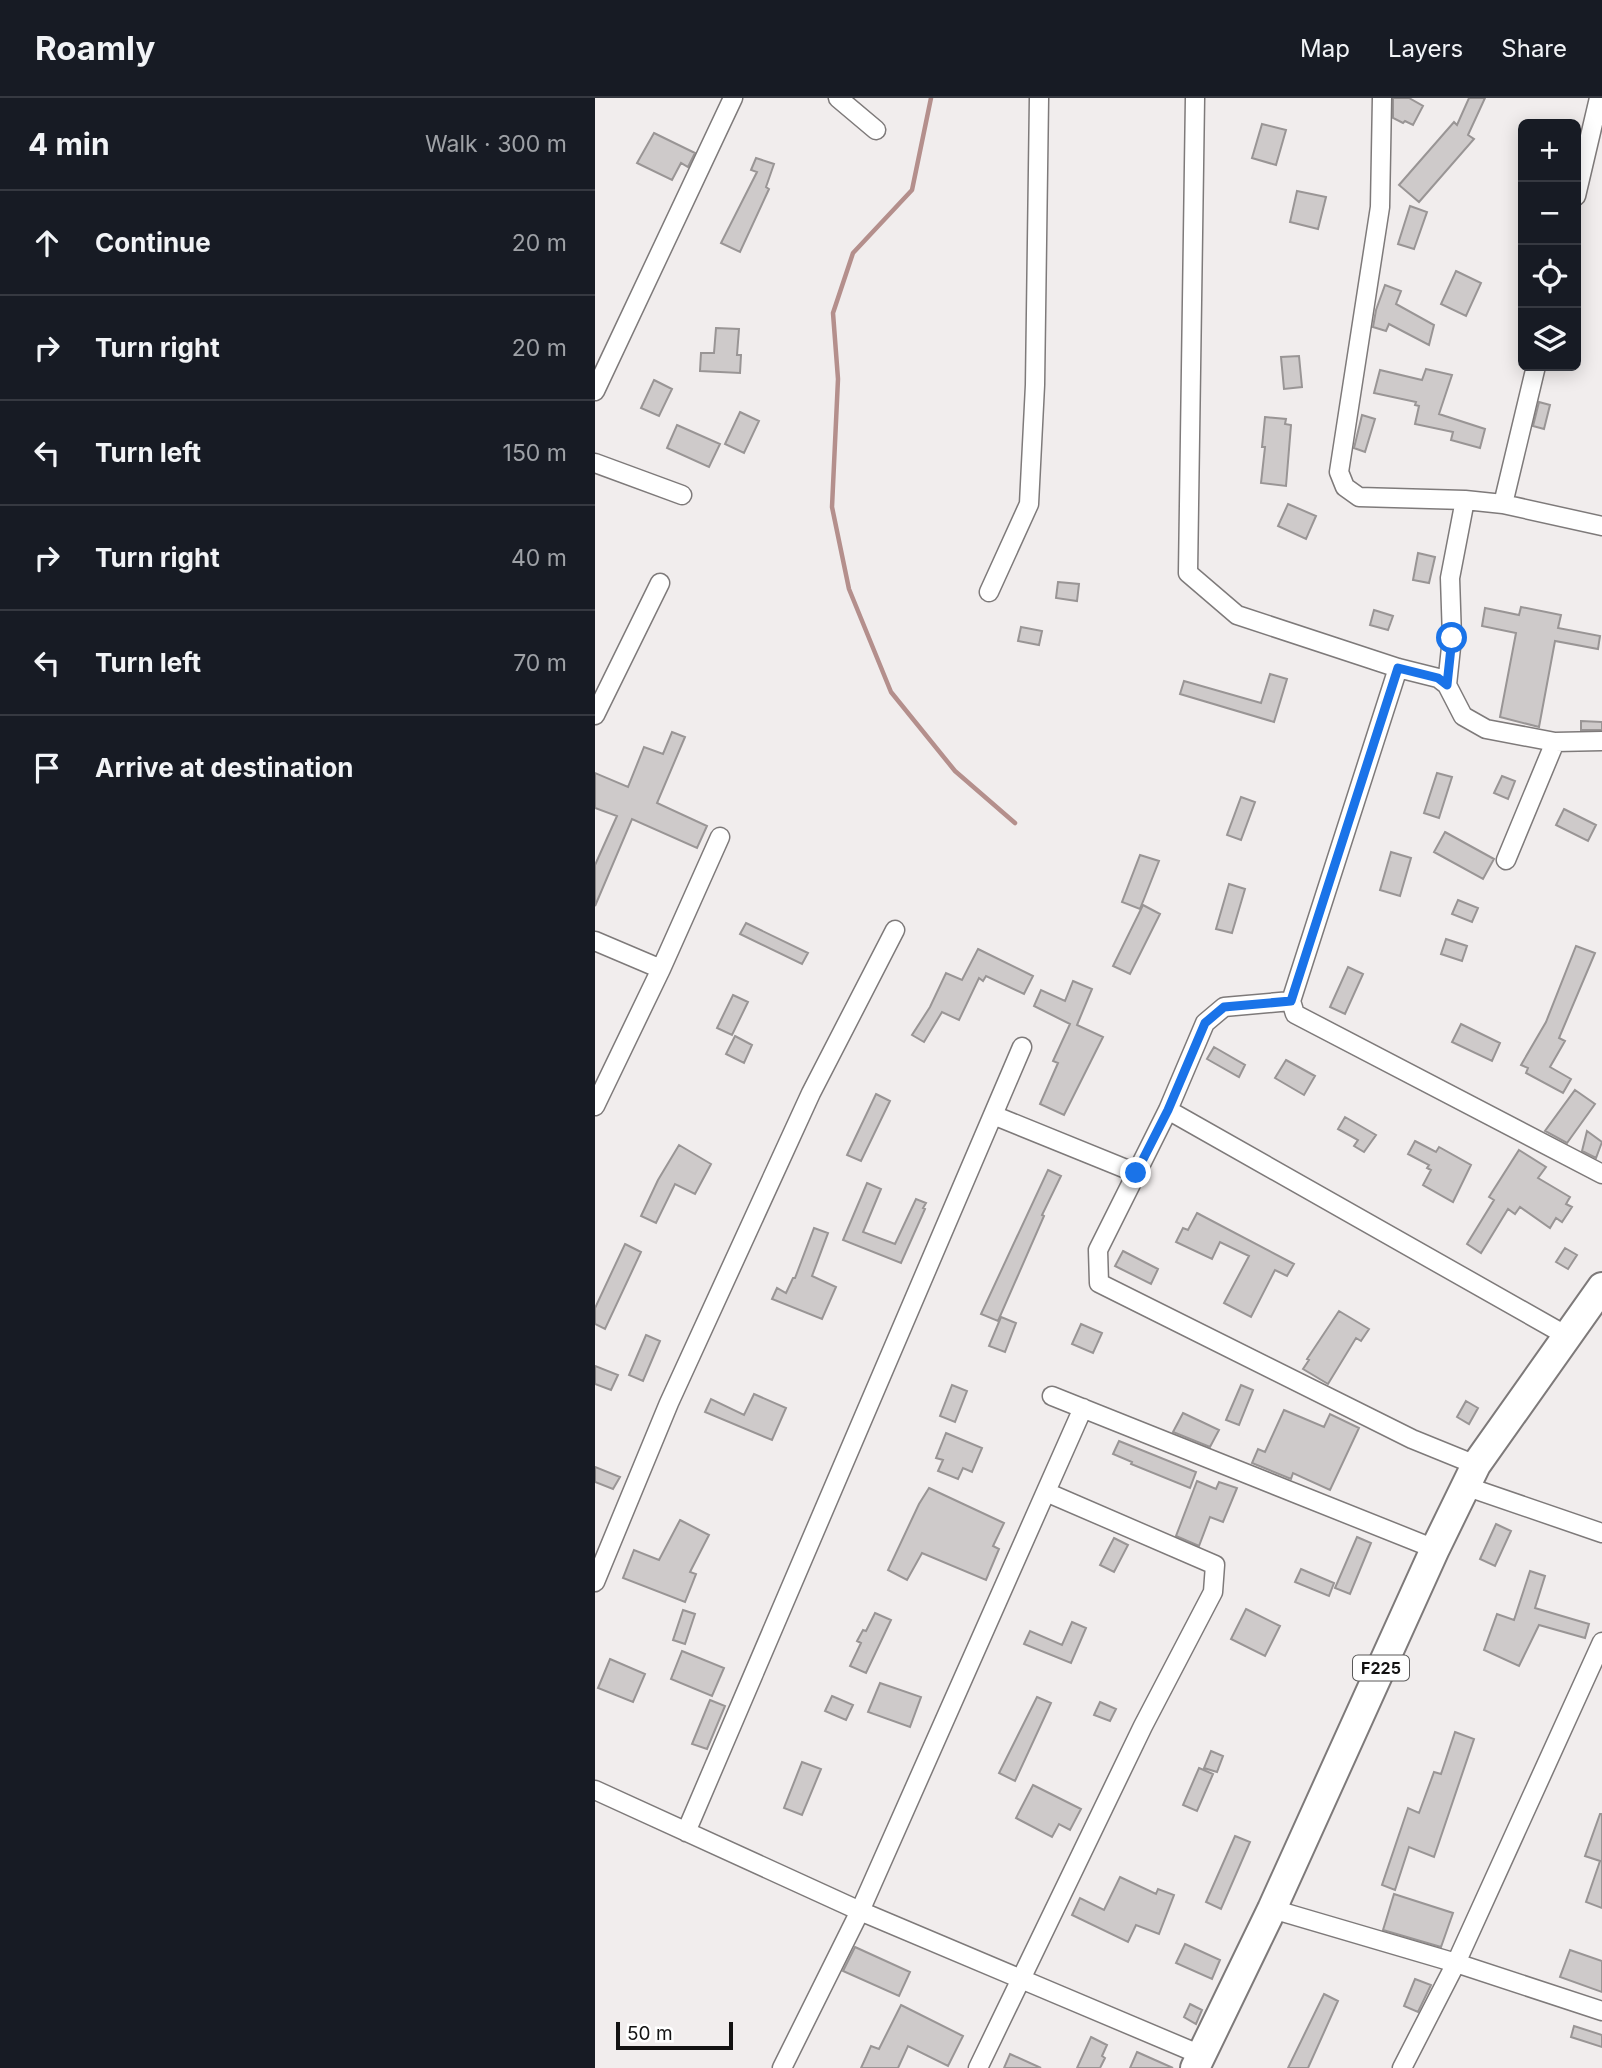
<!DOCTYPE html>
<html lang="en">
<head>
<meta charset="utf-8">
<style>
  body { margin:0; font-family:Inter,sans-serif; background:#20242c; color:#f1f3f6 }
  .controls { position:absolute; right:21px; top:21px; display:grid; overflow:hidden; border-radius:10px; box-shadow:0 4px 18px #0003 }
  .controls button { width:63px; height:63px; display:grid; place-items:center; padding:0; border:0; border-bottom:2px solid #363941; background:#171b24; color:#f1f3f6; font:35px sans-serif }
  .scale { position:absolute; left:21px; bottom:18px; width:117px; box-sizing:border-box; padding-left:7px; border:4px solid #131212; border-top:0; font-size:19px; line-height:24px; white-space:nowrap; color:#131212; -webkit-text-stroke:5px #fff; paint-order:stroke }
  .stop { position:absolute; width:21px; height:21px; margin:-16px; border:5px solid #1a73e8; border-radius:50%; background:#fff }
  .stop.end { background:#1a73e8; border-color:#fff; box-shadow:0 2px 7px #0008 }
  .list { margin:0; padding:0; list-style:none }
  h2 { display:flex; justify-content:space-between; align-items:center; height:91px; margin:0; padding:0 28px; font-size:30px }
  h2 small { font-size:23px; font-weight:400; color:#9ea1a6 }
  .list li { display:grid; grid-template-columns:46px 1fr auto; gap:21px; align-items:center; box-sizing:border-box; height:105px; padding:0 28px; border-top:2px solid #363941 }
  .list b { display:block; font-size:26px; white-space:nowrap }
  .list em { font-size:23px; font-style:normal; color:#9ea1a6 }
  .icon { flex:none; width:38px; height:38px; fill:none; stroke:currentColor; stroke-width:2; stroke-linecap:round; stroke-linejoin:round }
  .map { position:relative; flex:none; width:1007px; height:1970px; overflow:hidden }
  header { display:flex; align-items:center; gap:42px; box-sizing:border-box; height:98px; padding:0 35px; background:#171b24; border-bottom:2px solid #363941 }
  header strong { font-size:33px }
  nav { display:flex; gap:38px; margin-inline-start:auto; font-size:24px }
  main { display:flex }
  aside { flex:1; background:#171b24 }
  .map>svg:first-child { display:block }
  .lines { fill:none; stroke-linecap:round; stroke-linejoin:round }
  .stream { stroke:#b48f8c; stroke-width:4.5 }
  .building { fill:#cecaca; stroke:#999595; stroke-width:2 }
  .minor-casing { stroke:#7e7a7a; stroke-width:21 }
  .primary-casing { stroke:#7e7a7a; stroke-width:32 }
  .minor { stroke:#fff; stroke-width:18 }
  .primary { stroke:#fff; stroke-width:28 }
  .route { stroke:#1a73e8; stroke-width:9 }
  .labels { text-anchor:middle; stroke-width:5; stroke-linejoin:round; paint-order:stroke }
  .shield { fill:#fff; stroke:#5a5959; stroke-width:2 }
  .shield-label { font-size:16px; font-weight:bold; fill:#131212 }
</style>
</head>
<body>
<header>
<strong>Roamly</strong>
<nav><a>Map</a><a>Layers</a><a>Share</a></nav>
</header>
<main>
<aside>
<h2>4 min<small>Walk · 300 m</small></h2>
<ul class="list">
<li><svg class="icon" aria-label="ahead" viewBox="0 0 24 24"><path d="M12 20V5M6 11l6-6 6 6"/></svg><div><b>Continue</b></div><em>20 m</em></li>
<li><svg class="icon" aria-label="right" viewBox="0 0 24 24"><path d="M7 20v-9h11M14 6l5 5-5 5"/></svg><div><b>Turn right</b></div><em>20 m</em></li>
<li><svg class="icon" aria-label="left" viewBox="0 0 24 24"><path d="M17 20v-9H6M10 6l-5 5 5 5"/></svg><div><b>Turn left</b></div><em>150 m</em></li>
<li><svg class="icon" aria-label="right" viewBox="0 0 24 24"><path d="M7 20v-9h11M14 6l5 5-5 5"/></svg><div><b>Turn right</b></div><em>40 m</em></li>
<li><svg class="icon" aria-label="left" viewBox="0 0 24 24"><path d="M17 20v-9H6M10 6l-5 5 5 5"/></svg><div><b>Turn left</b></div><em>70 m</em></li>
<li><svg class="icon" aria-label="arrive" viewBox="0 0 24 24"><path d="M6 21V4h12l-3 4 3 4H6"/></svg><div><b>Arrive at destination</b></div></li>
</ul>
</aside>
<div class="map">
<svg width="1007" height="1970" viewBox="0 0 1007 1970">
  <rect width="100%" height="100%" fill="#f1eded"/>
  <g class="lines">
    <path class="stream" d="M336 0 317 92 258 155 238 215 243 281 237 409 254 491 296 594 360 673 420 725"/>
  </g>
  <path class="building" d="M798 0H814L828 8 818 27 810 23 808 25 798 20Z
    M874 0H890L873 37 879 41 824 104 804 87 859 24 862 27Z
    M667 26 691 32 681 67 657 60Z
    M59 35 100 55 93 69 86 65 77 82 42 65Z
    M161 60 179 66 171 89 174 91 145 154 126 145 162 74 156 72Z
    M702 93 731 99 723 131 695 124Z
    M815 108 832 114 819 151 803 146Z
    M861 173 886 185 871 218 846 206Z
    M790 187 806 193 801 206 839 227 834 247 794 226 791 233 778 229 781 212Z
    M121 230 144 231 142 257H146L145 275 105 273 106 255H119Z
    M704 258 707 289 689 291 686 259Z
    M831 271 857 277 844 316 890 331 885 350 856 342 858 334 820 326 824 308 820 307 821 304 779 295 785 272 827 282Z
    M59 282 77 291 64 318 46 310Z
    M944 304 955 307 949 331 938 328Z
    M145 314 164 323 149 355 130 346Z
    M767 317 780 321 770 354 759 350Z
    M670 319 691 321 690 326 696 327 691 388 666 385 670 349H667Z
    M82 327 125 346 114 369 72 350Z
    M693 406 721 418 711 441 683 428Z
    M823 455 840 459 834 485 818 482Z
    M463 484 484 486 482 503 461 500Z
    M926 509 966 517 963 530 1005 538 1003 551 960 543 944 629 905 619 921 535 887 528 890 510 924 517Z
    M779 512 798 518 793 532 775 527Z
    M426 529 447 533 444 547 423 543Z
    M675 576 692 581 679 624 585 596 589 583 666 605Z
    M986 623 1007 624V632H986Z
    M77 634 90 639 62 705 112 728 102 750 37 721 0 808V767L22 718 0 710V675L33 689 49 649 68 656Z
    M842 675 857 679 844 720 829 715Z
    M907 678 920 683 913 701 899 695Z
    M646 699 660 704 646 742 632 737Z
    M969 711 1001 727 993 743 961 727Z
    M850 734 899 761 888 781 839 754Z
    M796 754 816 760 805 798 785 792Z
    M545 757 564 763 545 811 527 804Z
    M634 786 650 791 637 835 621 831Z
    M863 802 883 810 877 824 857 816Z
    M548 807 565 816 535 876 518 868Z
    M151 825 213 855 207 866 145 836Z
    M851 841 872 848 867 863 846 856Z
    M981 848 1000 855 964 940 970 943 955 969 976 981 968 995 931 975 933 970 926 967 951 924Z
    M383 851 438 878 429 896 391 878 388 883 384 880 364 922 347 914 329 944 317 937 335 909 351 875 367 882Z
    M753 869 768 876 750 916 735 909Z
    M478 883 497 891 482 927 508 939 469 1017 445 1006 463 965 458 963 475 926 439 908 446 892 470 903Z
    M138 897 153 904 137 937 122 930Z
    M866 926 905 945 897 963 857 944Z
    M140 938 157 947 149 965 131 956Z
    M619 949 650 967 644 979 612 961Z
    M691 962 720 978 709 997 680 980Z
    M980 992 1000 1006 972 1045 950 1033Z
    M281 996 295 1003 266 1063 252 1057Z
    M750 1019 781 1037 769 1054 759 1048 763 1042 743 1031Z
    M992 1033 1007 1044 1001 1060 987 1053Z
    M820 1043 841 1054 844 1049 876 1067 858 1104 828 1087 836 1072 832 1070 834 1067 813 1056Z
    M84 1047 116 1066 100 1096 80 1086 61 1125 46 1118 63 1082Z
    M924 1052 951 1069 943 1080 975 1099 971 1106 977 1109 967 1124 961 1120 955 1130 925 1109 920 1116 913 1111 886 1155 872 1146 899 1102 894 1099Z
    M453 1072 466 1078 447 1117 449 1118 403 1223 386 1216Z
    M272 1085 286 1091 268 1134 300 1146 321 1101 331 1105 328 1110 330 1111 306 1165 248 1142Z
    M602 1115 699 1166 692 1178 680 1172 656 1219 629 1205 654 1158 625 1144 617 1161 581 1144 588 1130 593 1132Z
    M219 1130 233 1135 217 1178 241 1189 227 1221 177 1201 182 1190 191 1195 198 1180H200Z
    M30 1146 46 1154 10 1231 0 1226V1210Z
    M970 1150 982 1157 973 1171 961 1164Z
    M528 1153 563 1171 556 1186 520 1168Z
    M744 1213 774 1231 766 1243 761 1240 733 1286 708 1271 714 1262 712 1261Z
    M406 1219 421 1225 410 1254 394 1248Z
    M486 1226 507 1235 498 1255 477 1246Z
    M51 1237 65 1243 48 1283 34 1277Z
    M0 1268 23 1277 16 1292 0 1286Z
    M357 1287 372 1293 360 1324 345 1318Z
    M646 1287 658 1292 644 1327 631 1322Z
    M159 1296 191 1310 177 1342 110 1314 116 1301 149 1317Z
    M871 1303 883 1310 874 1326 862 1319Z
    M689 1312 729 1329 735 1316 764 1330 735 1392 698 1375 696 1381 657 1365 663 1351 670 1354Z
    M588 1315 624 1332 615 1349 578 1334Z
    M351 1335 387 1350 377 1374 368 1370 363 1381 343 1373 348 1362 341 1360Z
    M524 1343 601 1374 595 1390 536 1366 537 1364 518 1356Z
    M0 1369 25 1379 18 1391 0 1384Z
    M602 1383 621 1391 624 1384 642 1390 628 1424 615 1419 604 1448 581 1438Z
    M334 1390 409 1425 398 1448 404 1451 391 1482 327 1455 312 1482 293 1472 324 1406Z
    M85 1422 114 1437 95 1474 101 1476 90 1504 28 1480 39 1452 64 1462Z
    M901 1426 916 1433 900 1468 885 1461Z
    M762 1439 776 1445 755 1496 740 1490Z
    M519 1440 533 1447 519 1474 505 1467Z
    M706 1471 739 1485 734 1498 700 1484Z
    M935 1473 950 1478 940 1510 994 1526 990 1540 944 1527 924 1568 889 1552 902 1516 919 1522Z
    M651 1511 685 1528 670 1558 636 1541Z
    M88 1512 100 1516 90 1546 78 1542Z
    M280 1515 296 1522 271 1575 255 1568 266 1545 262 1543 268 1532 271 1533Z
    M477 1524 491 1530 476 1565 429 1546 435 1533 467 1547Z
    M87 1553 129 1570 117 1598 76 1581Z
    M15 1561 50 1576 38 1604 3 1590Z
    M285 1585 326 1599 315 1629 273 1614Z
    M237 1598 258 1607 251 1622 230 1613Z
    M442 1599 456 1605 420 1683 404 1675Z
    M115 1602 130 1608 112 1651 97 1646Z
    M505 1604 521 1611 515 1623 499 1617Z
    M860 1634 879 1641 839 1759 814 1749 800 1792 787 1787 813 1710 824 1715 839 1674 846 1676Z
    M616 1653 628 1658 622 1674 609 1670Z
    M207 1664 226 1671 207 1717 189 1710Z
    M604 1670 618 1676 602 1713 588 1707Z
    M438 1687 486 1711 475 1732 464 1726 457 1739 421 1720Z
    M1005 1716H1007V1810L991 1804 1005 1763 990 1758Z
    M640 1738 655 1744 626 1811 611 1804Z
    M525 1779 561 1796 563 1791 579 1797 564 1836 541 1827 533 1844 477 1817 485 1800 509 1812Z
    M799 1796 858 1815 846 1849 788 1832Z
    M590 1846 625 1862 617 1881 581 1865Z
    M260 1849 315 1874 304 1898 248 1873Z
    M975 1852 1007 1863V1894L965 1879Z
    M820 1881 836 1887 823 1914 809 1908Z
    M729 1896 743 1903 713 1970H693Z
    M595 1906 607 1912 601 1926 589 1919Z
    M306 1907 368 1938 353 1968 313 1948 303 1970H266L276 1948 284 1951Z
    M979 1928 1007 1937V1949L976 1939Z
    M496 1939 512 1947 507 1958 510 1960 505 1970H482Z
    M542 1954 578 1970H535Z
    M415 1956 446 1970H409Z"/>
  <g class="lines">
    <defs>
      <path id="minor" d="M243 0 281 32
        M600 0 593 475 642 517 803 570 843 580 852 587 868 618 891 631 960 644 1007 643
        M787 0 785 109 744 374 750 389 764 399 870 402 908 406 1007 428
        M981 98 1004 0
        M0 293 138 0
        M0 365 87 397
        M908 406 941 268
        M394 494 434 406 440 287 444 0
        M803 570 696 903 700 916 1007 1076
        M852 587 857 540 855 480 870 402
        M0 617 65 485
        M911 762 960 644
        M0 843 66 871
        M696 903 629 909 610 925 573 1012 503 1152 504 1185 817 1341 881 1367
        M0 1008 66 871 125 739
        M573 1012 972 1238
        M398 1017 541 1075
        M457 1298 840 1451
        M870 1388 1007 1435
        M0 1484 74 1305 216 995 300 832
        M0 1692 265 1813 606 1957
        M91 1734 427 949
        M677 1811 861 1865 1007 1913
        M187 1970 265 1813 488 1310
        M383 1970 548 1628 618 1494 620 1467 451 1394
        M807 1970 861 1865 1007 1544"/>
      <path id="primary" d="M600 1970 677 1811 840 1451 881 1367 1007 1189"/>
    </defs>
    <use href="#minor" class="minor-casing"/>
    <use href="#primary" class="primary-casing"/>
    <use href="#minor" class="minor"/>
    <use href="#primary" class="primary"/>
  </g>
  <g class="lines">
    <path class="route" d="M541 1075 573 1012 610 925 629 909 696 903 803 570 843 580 852 587 857 540"/>
  </g>
  <g class="labels">
    <rect class="shield" x="758" y="1557.5" width="56" height="25" rx="5"/>
    <g class="shield-label">
      <text x="786" y="1576">F225</text>
    </g>
  </g>
</svg>
<div class="controls">
<button>+</button>
<button>−</button>
<button><svg class="icon" aria-label="locate" viewBox="0 0 24 24"><circle cx="12" cy="12" r="6"/><path d="M12 2v4M12 18v4M2 12h4M18 12h4"/></svg></button>
<button><svg class="icon" aria-label="layers" viewBox="0 0 24 24"><path d="M12 4l9 5-9 5-9-5zM3 14l9 5 9-5"/></svg></button>
</div>
<div class="scale">50 m</div>
<div class="stop" style="left:857px;top:540px"></div>
<div class="stop end" style="left:541px;top:1075px"></div>
</div>
</main>
</body>
</html>
